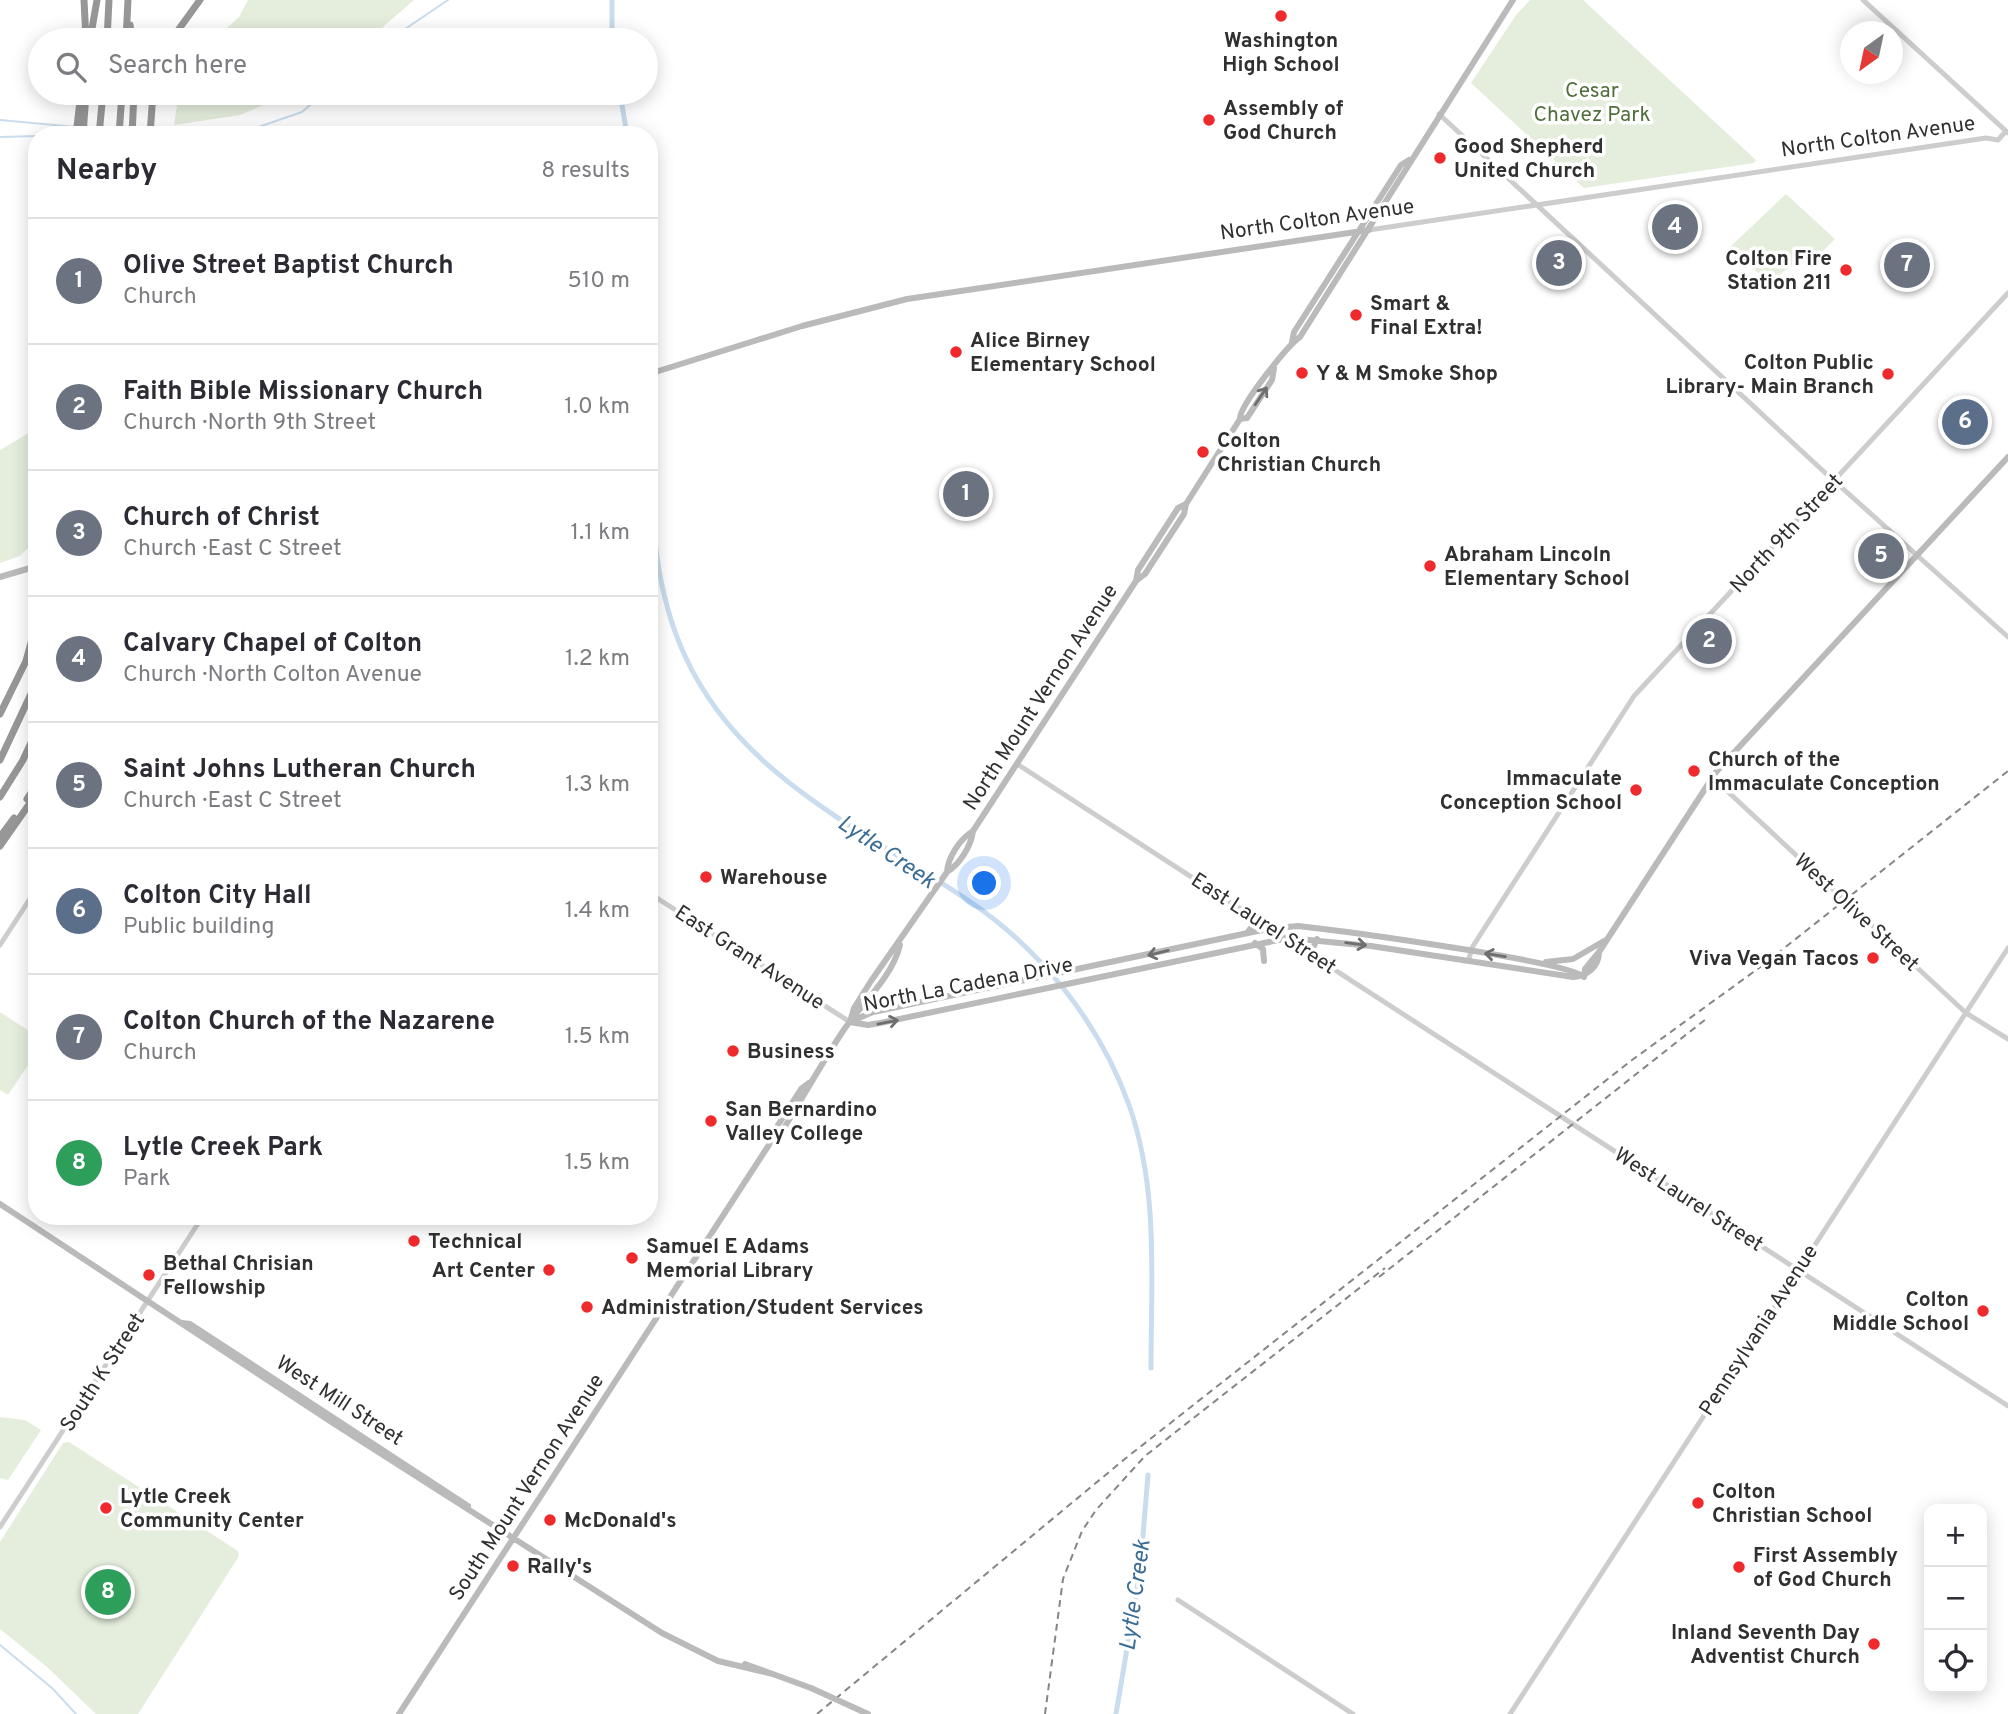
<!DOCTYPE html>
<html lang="en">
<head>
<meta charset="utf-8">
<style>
  body { margin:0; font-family:Overpass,sans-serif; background:#f7f7f7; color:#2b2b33 }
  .controls { position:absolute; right:21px; bottom:21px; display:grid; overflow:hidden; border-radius:14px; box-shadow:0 4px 18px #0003 }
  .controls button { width:63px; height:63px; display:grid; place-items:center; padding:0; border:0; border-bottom:2px solid #e1e1e2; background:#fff; color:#2b2b33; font:35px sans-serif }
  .compass { position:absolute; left:1840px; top:21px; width:63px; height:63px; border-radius:50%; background:#fff; box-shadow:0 4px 18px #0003; rotate:213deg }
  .you { position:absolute; left:985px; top:884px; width:24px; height:24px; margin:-18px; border:5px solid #fff; border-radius:50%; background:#1a73e8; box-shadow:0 0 0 10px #1a73e833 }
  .badge { display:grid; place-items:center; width:46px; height:46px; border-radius:50%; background:#b45309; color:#fff; font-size:23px; font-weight:700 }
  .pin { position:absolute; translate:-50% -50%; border:4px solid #fff; box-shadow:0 2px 7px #0006 }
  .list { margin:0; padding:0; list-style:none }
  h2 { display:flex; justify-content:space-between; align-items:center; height:91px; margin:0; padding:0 28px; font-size:30px }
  h2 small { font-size:23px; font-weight:400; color:#7c7c81 }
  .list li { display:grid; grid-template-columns:46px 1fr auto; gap:21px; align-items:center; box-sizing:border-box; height:126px; padding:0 28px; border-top:2px solid #e1e1e2 }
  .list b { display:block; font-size:26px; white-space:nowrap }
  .list p { margin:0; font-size:23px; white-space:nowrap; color:#7c7c81 }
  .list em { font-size:23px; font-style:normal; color:#7c7c81 }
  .icon { flex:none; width:38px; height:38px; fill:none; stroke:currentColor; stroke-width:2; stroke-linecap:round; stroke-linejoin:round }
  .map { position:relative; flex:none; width:2008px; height:1714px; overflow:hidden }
  .search { position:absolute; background:#fff; box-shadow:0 4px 18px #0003; left:28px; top:28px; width:630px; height:77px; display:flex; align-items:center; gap:18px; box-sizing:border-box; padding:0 24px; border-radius:38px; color:#7c7c81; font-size:26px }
  .panel { position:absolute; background:#fff; box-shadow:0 4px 18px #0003; left:28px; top:126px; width:630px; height:1099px; border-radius:28px }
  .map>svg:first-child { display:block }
  .green { fill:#e5eedd }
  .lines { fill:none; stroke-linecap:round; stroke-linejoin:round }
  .stream { stroke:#c9ddee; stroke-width:2 }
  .canal { stroke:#c9ddee; stroke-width:5 }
  .tertiary { stroke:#cdcdcd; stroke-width:5 }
  .secondary { stroke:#bababa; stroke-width:6 }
  .motorway { stroke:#979797; stroke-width:7 }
  .rail { stroke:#858585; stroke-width:2; stroke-dasharray:7 5; stroke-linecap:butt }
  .secondary-bridge { stroke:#bababa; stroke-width:6 }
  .oneway { stroke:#6e6e6e }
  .poi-dot { fill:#ef2a2c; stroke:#fff; stroke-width:2.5 }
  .labels { text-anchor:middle; stroke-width:7; stroke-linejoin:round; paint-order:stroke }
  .poi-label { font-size:21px; font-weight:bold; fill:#303030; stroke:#fff; text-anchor:start }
  .park-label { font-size:21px; fill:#4f6f3a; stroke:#fff }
  .street-label { font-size:21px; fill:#303030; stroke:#fff }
  .water-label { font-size:23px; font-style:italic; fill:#396c97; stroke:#fff }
</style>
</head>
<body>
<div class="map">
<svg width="2008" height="1714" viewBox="0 0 2008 1714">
  <rect width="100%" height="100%" fill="#fff"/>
  <path class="green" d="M248 0H414L368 40H213L239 17Z
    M1530 0H1583L1756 160 1754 163 1584 188 1471 83 1516 15Z
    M179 93H292L240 115 174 125Z
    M1786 194 1835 239 1811 263 1796 262 1769 283 1730 247Z
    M37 428V539L20 556 0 563V450Z
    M0 1012 37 1036V1052L8 1095 0 1090Z
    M0 1417 25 1420 41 1430 8 1480 0 1478Z
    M69 1442 238 1551 239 1556 138 1714H96L47 1667 0 1629V1542L63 1443Z"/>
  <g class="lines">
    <path class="stream" d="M389 40 448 0
      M0 120 76 127
      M85 128 97 129
      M102 129 117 131
      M235 135 302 112 324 93
      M0 137 37 136
      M0 1645 52 1688 76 1714"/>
    <path class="canal" d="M612 40V0
      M620 93 627 135
      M649 446C652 519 654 589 685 656 741 779 867 831 972 903 1043 952 1100 1024 1129 1105 1159 1189 1151 1281 1151 1368
      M1116 1714 1140 1571 1148 1475"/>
    <path class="tertiary" d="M1863 0 2008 133
      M1439 114 1821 469 2008 637
      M1369 230 1986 138 1998 140 2006 131
      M1017 764 2008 1406
      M1712 777 1966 1013 2008 1039
      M649 893 850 1022
      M0 945 37 888
      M1468 961 1473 946 1634 696 2008 293
      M0 1527 203 1216
      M1178 1600 1353 1714
      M1510 1714 2008 948"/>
    <path class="secondary" d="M1292 342 1294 332 1401 165 1409 160
      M649 374 802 326 907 299 1369 230
      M1240 419 1247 418 1272 380 1274 368
      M0 577 37 566
      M1136 581 1138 570 1178 508 1186 504
      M947 872C948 857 960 839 973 831L1136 581 1145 574 1184 514 1186 504 1240 419C1239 406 1288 345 1300 337L1513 0
      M1247 933 1253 925 1250 914
      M1255 943 1263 949 1264 961
      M1315 956 1313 948 1317 939
      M1546 962 1573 959 1604 941
      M1584 977 1585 969 1599 952 1716 772 2008 457
      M850 1022 868 1025 880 1023 1288 938 1371 946 1573 977C1587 976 1599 967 1599 952
      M850 1022 873 1012 1267 929 1298 926C1335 930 1569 961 1584 977
      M850 1022 854 1008 871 981 947 872C960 864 971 846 973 831
      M778 1131 784 1128C804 1095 822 1063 843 1031 861 1004 892 978 900 945
      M0 1204 336 1425 662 1633 718 1661 773 1674
      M182 1323 190 1324 468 1506
      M745 1664 811 1688
      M399 1714 778 1131V1125L801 1089 809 1083"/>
    <path class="motorway" d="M84 0 86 40
      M130 25 132 40
      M90 40 97 0
      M107 40 109 0
      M126 40 128 0
      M171 40 200 0
      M76 135 81 93
      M83 135 86 93
      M99 135 103 93
      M119 135 122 93
      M132 135 134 93
      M150 135 153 93
      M0 714 26 661 37 621
      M0 760 37 681
      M0 797 23 760 37 730
      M27 799 37 784
      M0 837 14 818
      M0 846 37 793"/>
    <path class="rail" d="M1379 1277 1706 1019
      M817 1714 1126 1458 1632 1060 1759 968 2008 771
      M1045 1714 1063 1579 1082 1531 1096 1510 1145 1456 1385 1268"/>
    <path class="secondary-bridge" d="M811 1688 868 1714"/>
  </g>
  <defs><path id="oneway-shaft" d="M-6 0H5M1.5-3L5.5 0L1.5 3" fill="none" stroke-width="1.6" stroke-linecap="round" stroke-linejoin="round" transform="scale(1.75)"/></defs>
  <g class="oneway">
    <use href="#oneway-shaft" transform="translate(1261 396) rotate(-56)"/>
    <use href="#oneway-shaft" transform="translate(1356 944) rotate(7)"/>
    <use href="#oneway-shaft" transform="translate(1158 953) rotate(166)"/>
    <use href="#oneway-shaft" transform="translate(1495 955) rotate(-171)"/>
    <use href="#oneway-shaft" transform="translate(888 1022) rotate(-11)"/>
  </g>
  <g class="poi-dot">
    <circle cx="1281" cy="16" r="7"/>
    <circle cx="1209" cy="120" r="7"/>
    <circle cx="1440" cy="158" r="7"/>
    <circle cx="1846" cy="270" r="7"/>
    <circle cx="1356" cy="315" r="7"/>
    <circle cx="956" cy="352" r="7"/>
    <circle cx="1302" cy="373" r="7"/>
    <circle cx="1888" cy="374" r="7"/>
    <circle cx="1203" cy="452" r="7"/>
    <circle cx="1430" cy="566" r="7"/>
    <circle cx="1694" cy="771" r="7"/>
    <circle cx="1636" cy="790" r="7"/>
    <circle cx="706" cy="877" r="7"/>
    <circle cx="1873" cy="958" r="7"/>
    <circle cx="733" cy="1051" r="7"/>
    <circle cx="711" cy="1121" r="7"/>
    <circle cx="414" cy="1241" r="7"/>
    <circle cx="632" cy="1258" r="7"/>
    <circle cx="549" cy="1270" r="7"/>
    <circle cx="149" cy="1275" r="7"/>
    <circle cx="587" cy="1307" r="7"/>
    <circle cx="1983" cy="1311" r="7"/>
    <circle cx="1698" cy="1503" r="7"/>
    <circle cx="106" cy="1508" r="7"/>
    <circle cx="550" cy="1520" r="7"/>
    <circle cx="513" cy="1566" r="7"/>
    <circle cx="1739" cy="1567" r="7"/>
    <circle cx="1874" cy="1644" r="7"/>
  </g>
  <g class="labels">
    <g class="poi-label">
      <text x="1281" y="47" text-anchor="middle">Washington<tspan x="1281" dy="24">High School</tspan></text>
      <text x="1223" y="115">Assembly of<tspan x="1223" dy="24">God Church</tspan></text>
      <text x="1454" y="153">Good Shepherd<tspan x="1454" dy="24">United Church</tspan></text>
      <text x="1832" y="265" text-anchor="end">Colton Fire<tspan x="1832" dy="24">Station 211</tspan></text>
      <text x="1370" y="310">Smart &amp;<tspan x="1370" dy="24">Final Extra!</tspan></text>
      <text x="970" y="347">Alice Birney<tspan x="970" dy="24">Elementary School</tspan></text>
      <text x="1874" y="369" text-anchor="end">Colton Public<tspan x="1874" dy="24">Library- Main Branch</tspan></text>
      <text x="1316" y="380">Y &amp; M Smoke Shop</text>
      <text x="1217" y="447">Colton<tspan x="1217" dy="24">Christian Church</tspan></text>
      <text x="1444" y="561">Abraham Lincoln<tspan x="1444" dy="24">Elementary School</tspan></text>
      <text x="1708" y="766">Church of the<tspan x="1708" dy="24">Immaculate Conception</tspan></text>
      <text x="1622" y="785" text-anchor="end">Immaculate<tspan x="1622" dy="24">Conception School</tspan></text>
      <text x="720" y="884">Warehouse</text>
      <text x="1859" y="965" text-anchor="end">Viva Vegan Tacos</text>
      <text x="747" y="1058">Business</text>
      <text x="725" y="1116">San Bernardino<tspan x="725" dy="24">Valley College</tspan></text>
      <text x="428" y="1248">Technical</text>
      <text x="646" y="1253">Samuel E Adams<tspan x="646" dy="24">Memorial Library</tspan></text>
      <text x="163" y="1270">Bethal Chrisian<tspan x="163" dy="24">Fellowship</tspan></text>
      <text x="535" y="1277" text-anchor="end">Art Center</text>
      <text x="1969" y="1306" text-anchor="end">Colton<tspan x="1969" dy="24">Middle School</tspan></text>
      <text x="601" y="1314">Administration/Student Services</text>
      <text x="1712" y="1498">Colton<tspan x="1712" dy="24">Christian School</tspan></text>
      <text x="120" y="1503">Lytle Creek<tspan x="120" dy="24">Community Center</tspan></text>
      <text x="564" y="1527">McDonald's</text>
      <text x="1753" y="1562">First Assembly<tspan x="1753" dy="24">of God Church</tspan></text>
      <text x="527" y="1573">Rally's</text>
      <text x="1860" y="1639" text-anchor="end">Inland Seventh Day<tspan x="1860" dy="24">Adventist Church</tspan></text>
    </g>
    <g class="park-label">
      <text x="1592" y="97">Cesar<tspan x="1592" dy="24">Chavez Park</tspan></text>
    </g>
    <g class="street-label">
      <text transform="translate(1878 136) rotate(-8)" y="7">North Colton Avenue</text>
      <text transform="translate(1317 219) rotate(-8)" y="7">North Colton Avenue</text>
      <text transform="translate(1786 533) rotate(-47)" y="7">North 9th Street</text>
      <text transform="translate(1040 697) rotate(-57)" y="7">North Mount Vernon Avenue</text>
      <text transform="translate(1857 912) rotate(43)" y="7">West Olive Street</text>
      <text transform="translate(1264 923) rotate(33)" y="7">East Laurel Street</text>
      <text transform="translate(750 957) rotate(33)" y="7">East Grant Avenue</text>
      <text transform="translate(968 984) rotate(-11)" y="7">North La Cadena Drive</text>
      <text transform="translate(1689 1199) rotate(33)" y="7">West Laurel Street</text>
      <text transform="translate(1758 1330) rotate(-57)" y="7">Pennsylvania Avenue</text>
      <text transform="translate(102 1372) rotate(-57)" y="7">South K Street</text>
      <text transform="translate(340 1400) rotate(33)" y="7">West Mill Street</text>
      <text transform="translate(526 1487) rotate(-57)" y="7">South Mount Vernon Avenue</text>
    </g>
    <g class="water-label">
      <text transform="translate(887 851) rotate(34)" y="8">Lytle Creek</text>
      <text transform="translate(1134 1595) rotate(-82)" y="8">Lytle Creek</text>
    </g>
  </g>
</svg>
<div class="controls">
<button>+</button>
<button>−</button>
<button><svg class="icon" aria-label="locate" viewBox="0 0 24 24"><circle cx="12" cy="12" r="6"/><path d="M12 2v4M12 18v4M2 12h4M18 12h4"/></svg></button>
</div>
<svg class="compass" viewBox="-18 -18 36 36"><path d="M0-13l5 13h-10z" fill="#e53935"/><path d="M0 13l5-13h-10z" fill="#7c7c81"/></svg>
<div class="you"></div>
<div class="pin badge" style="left:966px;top:494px;background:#6b7280">1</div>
<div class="pin badge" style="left:1709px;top:641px;background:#6b7280">2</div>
<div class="pin badge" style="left:1559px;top:263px;background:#6b7280">3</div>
<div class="pin badge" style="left:1675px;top:227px;background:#6b7280">4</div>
<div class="pin badge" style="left:1881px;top:556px;background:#6b7280">5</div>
<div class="pin badge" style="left:1965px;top:422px;background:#5c6f8a">6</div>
<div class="pin badge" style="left:1907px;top:265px;background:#6b7280">7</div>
<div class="pin badge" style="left:108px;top:1592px;background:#2e9e5b">8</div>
<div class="search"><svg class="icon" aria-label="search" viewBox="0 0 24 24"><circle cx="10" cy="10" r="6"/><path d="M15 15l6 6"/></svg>Search here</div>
<section class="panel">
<h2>Nearby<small>8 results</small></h2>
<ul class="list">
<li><span class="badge" style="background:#6b7280">1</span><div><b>Olive Street Baptist Church</b><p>Church</p></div><em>510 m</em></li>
<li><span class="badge" style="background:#6b7280">2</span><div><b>Faith Bible Missionary Church</b><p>Church · North 9th Street</p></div><em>1.0 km</em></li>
<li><span class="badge" style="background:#6b7280">3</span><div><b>Church of Christ</b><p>Church · East C Street</p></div><em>1.1 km</em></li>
<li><span class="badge" style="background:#6b7280">4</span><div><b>Calvary Chapel of Colton</b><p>Church · North Colton Avenue</p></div><em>1.2 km</em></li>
<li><span class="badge" style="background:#6b7280">5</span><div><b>Saint Johns Lutheran Church</b><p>Church · East C Street</p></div><em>1.3 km</em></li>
<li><span class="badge" style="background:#5c6f8a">6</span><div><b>Colton City Hall</b><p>Public building</p></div><em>1.4 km</em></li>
<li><span class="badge" style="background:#6b7280">7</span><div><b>Colton Church of the Nazarene</b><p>Church</p></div><em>1.5 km</em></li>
<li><span class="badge" style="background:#2e9e5b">8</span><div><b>Lytle Creek Park</b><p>Park</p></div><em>1.5 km</em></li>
</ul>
</section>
</div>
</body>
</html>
